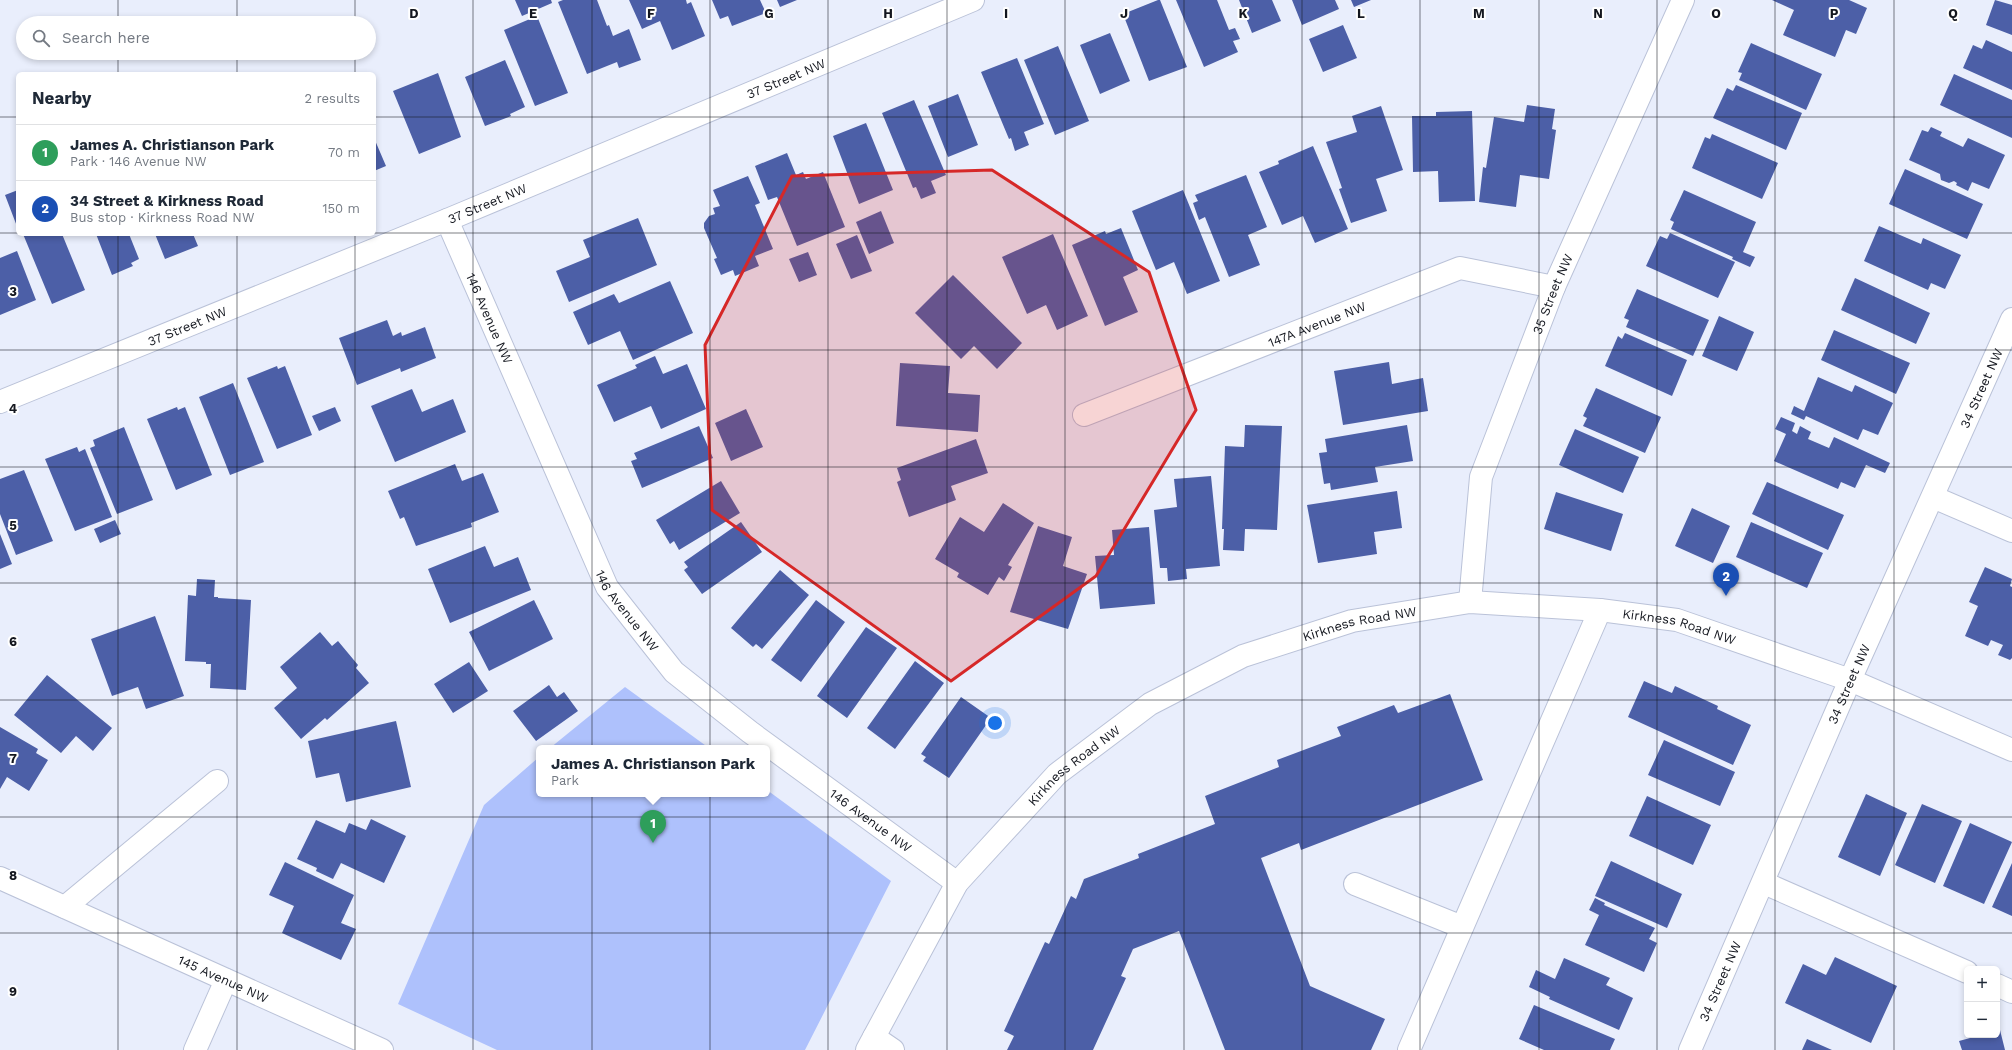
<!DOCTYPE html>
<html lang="en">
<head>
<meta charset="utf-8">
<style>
  body { margin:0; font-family:"Work Sans",sans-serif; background:#f6f6f7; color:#1f2937 }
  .controls { position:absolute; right:12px; bottom:12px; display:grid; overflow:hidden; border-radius:6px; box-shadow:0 2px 6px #0003 }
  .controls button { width:36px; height:36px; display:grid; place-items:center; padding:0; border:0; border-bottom:1px solid #e0e1e3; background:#fff; color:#1f2937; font:20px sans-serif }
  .you { position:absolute; left:995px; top:723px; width:14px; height:14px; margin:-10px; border:3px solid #fff; border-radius:50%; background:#1a73e8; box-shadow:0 0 0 6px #1a73e833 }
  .badge { display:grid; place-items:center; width:26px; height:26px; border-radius:50%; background:#a26429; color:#fff; font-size:13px; font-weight:700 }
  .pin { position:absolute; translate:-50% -33px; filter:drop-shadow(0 1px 2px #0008) }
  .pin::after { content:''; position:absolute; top:21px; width:14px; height:12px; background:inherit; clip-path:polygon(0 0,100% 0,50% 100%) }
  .popup { position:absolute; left:536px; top:745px; width:234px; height:52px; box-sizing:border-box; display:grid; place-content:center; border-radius:6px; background:#fff; filter:drop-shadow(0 1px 3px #0005); font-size:13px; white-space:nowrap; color:#747a83 }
  .popup b { font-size:15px; color:#1f2937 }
  .popup::after { content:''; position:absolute; left:50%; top:100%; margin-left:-8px; border:8px solid transparent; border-top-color:#fff }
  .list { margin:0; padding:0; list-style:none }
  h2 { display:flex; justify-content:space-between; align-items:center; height:52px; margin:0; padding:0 16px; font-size:17px }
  h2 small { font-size:13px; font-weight:400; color:#747a83 }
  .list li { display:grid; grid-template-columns:26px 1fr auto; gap:12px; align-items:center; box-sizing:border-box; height:56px; padding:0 16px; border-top:1px solid #e0e1e3 }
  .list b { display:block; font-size:15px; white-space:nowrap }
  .list p { margin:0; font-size:13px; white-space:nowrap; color:#747a83 }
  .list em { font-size:13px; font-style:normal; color:#747a83 }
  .icon { flex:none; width:22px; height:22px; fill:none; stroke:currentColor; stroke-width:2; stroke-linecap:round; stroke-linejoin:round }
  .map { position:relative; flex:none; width:2012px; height:1050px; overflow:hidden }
  .search { position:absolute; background:#fff; box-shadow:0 2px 6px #0003; left:16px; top:16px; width:360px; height:44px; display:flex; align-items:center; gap:10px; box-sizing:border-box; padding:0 14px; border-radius:22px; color:#747a83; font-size:15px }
  .panel { position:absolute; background:#fff; box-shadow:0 2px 6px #0003; left:16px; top:72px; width:360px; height:164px; border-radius:6px }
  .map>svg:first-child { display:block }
  .green { fill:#aec1fc }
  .building { fill:#4c5fa7 }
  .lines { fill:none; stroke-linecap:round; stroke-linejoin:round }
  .minor-casing { stroke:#bac2d8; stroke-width:24 }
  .minor { stroke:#fff; stroke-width:22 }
  .marked { fill:#d62828; fill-opacity:0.2; stroke:#d62828; stroke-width:3; stroke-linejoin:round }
  .grid { fill:none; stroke:#14171f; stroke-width:1; stroke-opacity:0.55 }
  .labels { text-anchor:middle; stroke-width:4; stroke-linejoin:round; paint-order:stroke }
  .street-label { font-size:13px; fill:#14171f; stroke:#fff }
  .grid-label { font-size:13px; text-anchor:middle; font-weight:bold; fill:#14171f; stroke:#fff; stroke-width:4; stroke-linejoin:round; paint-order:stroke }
</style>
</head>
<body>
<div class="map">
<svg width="2012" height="1050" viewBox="0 0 2012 1050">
  <rect width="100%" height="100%" fill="#e9eefc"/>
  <path class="green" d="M625 687 709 748H550Z
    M539 757V794H767V790L891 881 805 1050H497L398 1004 484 805Z"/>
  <path class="building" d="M515 0H551L552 3 522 16Z
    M563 0H597L607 26 609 25 613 36 629 29 641 60 619 68 617 62 587 74 558 2Z
    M629 0H686L687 4 691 2 705 36 672 50 660 21 642 29Z
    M712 0H760L766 13 732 26 728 16 720 19Z
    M777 0H797L780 7Z
    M1158 0H1160L1187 67 1149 81 1123 14Z
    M1176 0H1217L1229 30 1235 28 1240 39 1233 41 1238 52 1204 67Z
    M1239 0H1272L1281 21 1252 33Z
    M1292 0H1335L1339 9 1302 25Z
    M1351 0H1371L1354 7Z
    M1772 0H1849L1867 8 1856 34 1846 30 1835 57 1783 35 1794 10Z
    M1995 0 2012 5V35L1986 25Z
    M537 16 568 93 535 106 504 30Z
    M1343 25 1357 58 1323 72 1309 39Z
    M1110 33 1130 81 1100 94 1080 45Z
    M1986 40 2012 52V90L1963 68 1973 45 1982 49Z
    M1751 43 1822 74 1806 110 1739 80 1742 73 1738 72Z
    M1058 46 1089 121 1055 135 1024 60Z
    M1017 58 1044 124 1024 132 1029 145 1015 151 1011 138 1009 139 981 72Z
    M505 60 525 107 510 114 511 116 485 126 465 77Z
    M438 73 461 137 419 154 393 91Z
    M1954 74 2012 100V138L1940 105Z
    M1736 85 1802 113 1786 150 1713 118 1727 88 1733 91Z
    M958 94 978 145 948 157 928 106Z
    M914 100 946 175 931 181 936 193 921 199 916 187 913 188 882 113Z
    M1527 105 1555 109 1552 129 1556 130 1549 179 1520 175 1516 207 1479 202 1483 167 1486 168 1494 117 1524 122Z
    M1381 106 1403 170 1376 179 1387 211 1351 223 1339 189 1342 188 1326 142 1357 132 1352 116Z
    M1472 111 1475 201 1439 202 1438 171 1413 172 1412 116H1436V112Z
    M866 123 893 190 859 204 833 136Z
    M1931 127 1942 132 1940 136 1963 147 1968 138 2005 155 1989 189 1972 182 1968 191 1956 185 1957 183 1954 181 1949 183 1941 180 1940 174 1909 160 1922 130 1928 132Z
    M1712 134 1778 163 1762 199 1692 168 1705 137 1710 139Z
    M374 138 386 166 374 171Z
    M1313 146 1348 229 1315 243 1303 216 1282 225 1259 172 1279 164 1278 161Z
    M787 153 796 175 803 172 806 179 823 172 845 227 797 246 777 197 768 200 755 166Z
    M1905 169 1983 204 1967 239 1889 204Z
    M1246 175 1267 227 1248 235 1260 265 1229 277 1205 217 1199 220 1193 203 1198 201 1195 195Z
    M748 176 760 203 755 205 773 249 755 256 759 266 735 276 733 270 721 275 714 259 717 258 704 228V223L709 216 715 214 713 208 720 206 713 190Z
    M18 190V229L5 195Z
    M1183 190 1220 281 1187 294 1174 262 1156 270 1132 211Z
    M1684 190 1756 222 1743 252 1755 257 1750 267 1732 259 1733 257 1671 229 1674 222 1670 220Z
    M881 211 894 243 869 254 856 222Z
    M638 218 657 265 569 302 556 271 590 257 583 240Z
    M1879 226 1921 244 1923 238 1961 255 1945 289 1931 283 1928 290 1864 261Z
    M1121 228 1138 270 1123 277 1138 312 1105 326 1072 245 1105 231 1106 234Z
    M1670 233 1735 262 1718 298 1646 266 1660 236 1667 239Z
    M23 234H62L85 290 52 304Z
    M96 234H129L139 259 131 263 133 266 112 275Z
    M155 234H193L198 246 165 259Z
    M1053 234 1088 316 1057 330 1046 305 1027 314 1002 257Z
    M857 235 872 271 851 279 836 244Z
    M17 251 36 300 0 315V258Z
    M808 252 817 275 799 282 789 259Z
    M953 275 1022 343 997 369 974 346 961 359 915 313Z
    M1855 278 1930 313 1916 344 1841 310Z
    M670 281 693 333 633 360 620 331 588 345 573 312 614 294 619 303Z
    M1637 289 1709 320 1693 356 1626 327 1629 320 1624 318Z
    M1719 316 1754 332 1737 371 1702 356Z
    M387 320 393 336 401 332 402 336 425 327 436 358 401 372 400 368 357 385 339 338Z
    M1834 330 1910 363 1896 394 1821 360Z
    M1625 333 1687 360 1672 396 1605 366 1618 336 1622 339Z
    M655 356 663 374 687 364 706 409 661 429 651 406 614 422 597 385 637 368 635 365Z
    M1389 362 1392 384 1423 378 1428 411 1343 425 1334 371Z
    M900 363 950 366 948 393 980 395 978 432 896 426Z
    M277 366 278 369 285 366 312 435 277 449 247 378Z
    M1818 377 1852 392 1855 385 1893 403 1878 435 1863 429 1858 440 1806 416 1804 420 1791 414 1794 406 1804 411Z
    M233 383 264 462 230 475 199 397Z
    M1596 388 1661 417 1645 453 1583 426 1587 418 1583 416Z
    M412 389 422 412 453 399 466 432 395 462 371 406Z
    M177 407 178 410 185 407 212 475 176 490 147 419Z
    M335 407 341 421 319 431 312 416Z
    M746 409 763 447 731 461 715 423Z
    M1781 417 1795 423 1792 431 1797 434 1800 426 1811 432 1808 439 1829 448 1834 437 1890 463 1885 473 1866 465 1855 488 1841 482 1838 489 1774 461 1786 434 1775 429Z
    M1245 425 1282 426 1277 530 1245 529 1244 551 1223 550 1224 529H1222L1225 446 1244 447Z
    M1407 425 1413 461 1375 467 1378 482 1331 490 1330 483 1324 484 1319 453 1327 452 1325 439Z
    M699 426 713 458 642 488 631 461 637 459 634 453Z
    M124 427 153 500 117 514 90 448 95 446 93 440Z
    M1575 429 1639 457 1623 493 1559 465Z
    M976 439 988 473 951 486 956 500 909 517 897 482 901 480 897 468Z
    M77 447 79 452 85 449 112 517 75 531 45 459Z
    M455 464 462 481 483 473 499 512 471 523 472 527 416 546 404 517 400 519 388 491Z
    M24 470 53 541 16 555 0 514V479Z
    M1211 476 1220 566 1186 569 1187 579 1168 581 1167 568H1160L1154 510 1177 507 1174 479Z
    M721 481 740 513 679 550 674 541 670 544 656 520Z
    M1767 482 1844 515 1828 550 1752 514Z
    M1397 491 1402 528 1374 532 1377 554 1318 563 1307 505Z
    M1556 492 1623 514 1611 551 1544 529Z
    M1003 503 1034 523 1008 565 1012 567 1004 581 999 577 988 595 957 577 959 573 935 559 960 517 984 532Z
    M1692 508 1730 526 1713 563 1675 546Z
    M115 520 121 534 100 543 94 529Z
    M741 522 762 552 702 594 684 570 688 567 684 562Z
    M1751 522 1823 553 1807 588 1736 557Z
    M1038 526 1072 537 1063 566 1087 574 1068 629 1010 612Z
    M1149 527 1155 604 1100 609 1095 556 1114 555 1112 530Z
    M0 534 12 564 0 569Z
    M485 546 494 567 518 557 531 590 450 623 428 569Z
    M1985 567 2012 579 2010 586 2012 587V658L2010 660 1998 655 2003 645 1991 640 1988 646 1965 636 1978 606 1969 602Z
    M780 570 809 595 762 649 756 644 753 647 731 628Z
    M197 579 215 580 214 597H218V598L251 600 246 690 210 688 211 664H206V662L185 661 188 595 196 596Z
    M534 600 553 639 489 671 469 632Z
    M816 600 845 622 801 682 771 660Z
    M155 616 184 696 146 709 138 687 112 696 91 639Z
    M866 627 897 648 847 718 817 696Z
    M320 632 332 646 338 641 358 665 356 668 369 683 327 720 325 718 301 739 274 708 297 688 280 667Z
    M915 661 944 683 895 749 867 728Z
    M469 662 488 691 453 713 434 684Z
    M47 675 112 728 93 751 76 736 61 753 14 715Z
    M1644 681 1672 693 1675 686 1718 706 1717 709 1751 725 1733 765 1628 717Z
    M549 685 557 697 564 692 578 711 536 741 513 711Z
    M1450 694 1483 780 1301 850 1299 843 1261 858 1310 986 1385 1019 1371 1050H1225L1179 931 1133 949 1121 976 1126 978 1093 1050H1007L1014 1036 1004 1031 1045 942 1049 944 1071 896 1076 899 1084 879 1139 858 1138 854 1215 824 1205 796 1279 767 1277 760 1341 736 1337 727 1394 705 1398 713Z
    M961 697 991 718 949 778 923 761 926 757 921 754Z
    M396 721 411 787 346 802 339 773 316 778 308 741Z
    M0 727 38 749 36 753 48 760 29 791 7 777 0 789Z
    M1664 740 1735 772 1720 806 1648 775Z
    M1866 794 1907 813 1880 876 1838 857Z
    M1647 796 1711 825 1693 865 1629 836Z
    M1922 804 1962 821 1935 883 1895 865Z
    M371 819 406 836 384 883 341 863 333 879 316 871 317 868 297 859 316 820 345 833 349 823 366 830Z
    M1970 823 2012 842 1984 904 1943 886Z
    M1611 861 1682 894 1667 928 1595 896Z
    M285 862 354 895 341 923 356 929 341 960 282 933 294 906 269 895Z
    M2012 863V916L1992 907Z
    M1595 898 1605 903 1604 905 1655 928 1649 939 1657 943 1644 972 1585 945 1599 915 1589 910Z
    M1835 957 1897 986 1871 1043 1785 1003 1803 964 1826 975Z
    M1564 958 1610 978 1606 985 1633 998 1619 1030 1549 999 1550 997 1529 987 1536 970 1555 979Z
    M1534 1005 1615 1039 1610 1050H1544L1519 1039Z
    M2000 1030 2005 1050H1962L1959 1041 1981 1035H1997V1031Z
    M1807 1039 1832 1050H1802Z"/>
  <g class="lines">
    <defs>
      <g id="minor">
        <path id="s1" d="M447 220 607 587 674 672 750 732 957 883"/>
        <path id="s2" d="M0 402 447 220 973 0"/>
        <path id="s3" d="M1084 415 1460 268 1554 287"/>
        <path d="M1933 497 2012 531"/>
        <path id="s4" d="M1470 602 1481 477 1554 287 1683 0"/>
        <path id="s5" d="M0 878 382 1050"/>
        <path d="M1764 883 1967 972"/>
        <path d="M1355 884 1462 927"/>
        <path d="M65 907 217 781"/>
        <path d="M1997 985 2012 992"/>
        <path d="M874 1037 893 1050"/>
        <path d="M195 1050 226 980"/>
        <path id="s6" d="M867 1050 957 883 1057 774 1150 704 1243 656 1352 621 1470 602 1600 610 1677 620 1850 680 2012 750"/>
        <path d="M1409 1050 1600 610"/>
        <path id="s7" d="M1690 1050 1850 680 2012 319"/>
      </g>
    </defs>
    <use href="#minor" class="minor-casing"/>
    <use href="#minor" class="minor"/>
  </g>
  <path class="marked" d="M992 170 1149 272 1196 410 1096 576 951 681 712 510 705 345 792 176Z"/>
  <path class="grid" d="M118 0V23M237 0V23M355 0V23M473 0V1050M592 0V1050M710 0V1050M828 0V1050M947 0V1050M1065 0V1050M1184 0V1050M1302 0V1050M1420 0V1050M1539 0V1050M1657 0V1050M1775 0V1050M1894 0V1050M118 53V74M237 53V74M355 53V74M0 117H18M374 117H2012M0 233H18M374 233H2012M118 234V1050M237 234V1050M355 234V1050M0 350H2012M0 467H2012M0 583H2012M0 700H2012M0 817H2012M0 933H2012"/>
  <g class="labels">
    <g class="street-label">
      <text dy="5" stroke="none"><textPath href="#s2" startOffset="850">37 Street NW</textPath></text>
      <text dy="5" stroke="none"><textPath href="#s2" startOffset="526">37 Street NW</textPath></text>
      <text dy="5" stroke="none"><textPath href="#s4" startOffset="322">35 Street NW</textPath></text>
      <text dy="5" stroke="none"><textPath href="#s1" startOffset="107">146 Avenue NW</textPath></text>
      <text dy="5" stroke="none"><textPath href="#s3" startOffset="250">147A Avenue NW</textPath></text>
      <text dy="5" stroke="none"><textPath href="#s2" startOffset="202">37 Street NW</textPath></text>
      <text dy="5" stroke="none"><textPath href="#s7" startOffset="723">34 Street NW</textPath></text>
      <text dy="5" stroke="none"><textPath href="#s1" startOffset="431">146 Avenue NW</textPath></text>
      <text dy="5" stroke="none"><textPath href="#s6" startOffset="680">Kirkness Road NW</textPath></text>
      <text dy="5" stroke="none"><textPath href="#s6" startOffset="1004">Kirkness Road NW</textPath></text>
      <text dy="5" stroke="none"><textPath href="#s7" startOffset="399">34 Street NW</textPath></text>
      <text dy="5" stroke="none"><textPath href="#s6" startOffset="356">Kirkness Road NW</textPath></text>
      <text dy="5" stroke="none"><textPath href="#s1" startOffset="755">146 Avenue NW</textPath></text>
      <text dy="5" stroke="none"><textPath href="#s5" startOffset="245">145 Avenue NW</textPath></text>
      <text dy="5" stroke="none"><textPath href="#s7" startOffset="75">34 Street NW</textPath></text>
    </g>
  </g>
  <g class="grid-label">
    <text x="414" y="18">D</text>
    <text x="533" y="18">E</text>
    <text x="651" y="18">F</text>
    <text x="769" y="18">G</text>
    <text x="888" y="18">H</text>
    <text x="1006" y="18">I</text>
    <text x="1124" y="18">J</text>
    <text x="1243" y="18">K</text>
    <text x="1361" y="18">L</text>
    <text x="1479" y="18">M</text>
    <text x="1598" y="18">N</text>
    <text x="1716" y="18">O</text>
    <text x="1834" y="18">P</text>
    <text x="1953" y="18">Q</text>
    <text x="13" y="296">3</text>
    <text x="13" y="413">4</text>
    <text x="13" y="530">5</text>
    <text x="13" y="646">6</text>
    <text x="13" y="763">7</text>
    <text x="13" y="880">8</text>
    <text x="13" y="996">9</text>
  </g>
</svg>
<div class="controls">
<button>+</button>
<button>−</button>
</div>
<div class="you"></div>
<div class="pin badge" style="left:653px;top:843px;background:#2e9e5b">1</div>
<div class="popup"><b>James A. Christianson Park</b>Park</div>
<div class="pin badge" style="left:1726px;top:596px;background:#1a4fb4">2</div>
<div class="search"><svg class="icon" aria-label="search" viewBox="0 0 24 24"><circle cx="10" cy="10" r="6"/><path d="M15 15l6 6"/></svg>Search here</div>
<section class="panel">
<h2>Nearby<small>2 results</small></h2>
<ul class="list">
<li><span class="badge" style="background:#2e9e5b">1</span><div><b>James A. Christianson Park</b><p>Park · 146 Avenue NW</p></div><em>70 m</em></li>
<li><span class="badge" style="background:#1a4fb4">2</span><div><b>34 Street &amp; Kirkness Road</b><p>Bus stop · Kirkness Road NW</p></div><em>150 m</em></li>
</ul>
</section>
</div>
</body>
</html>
